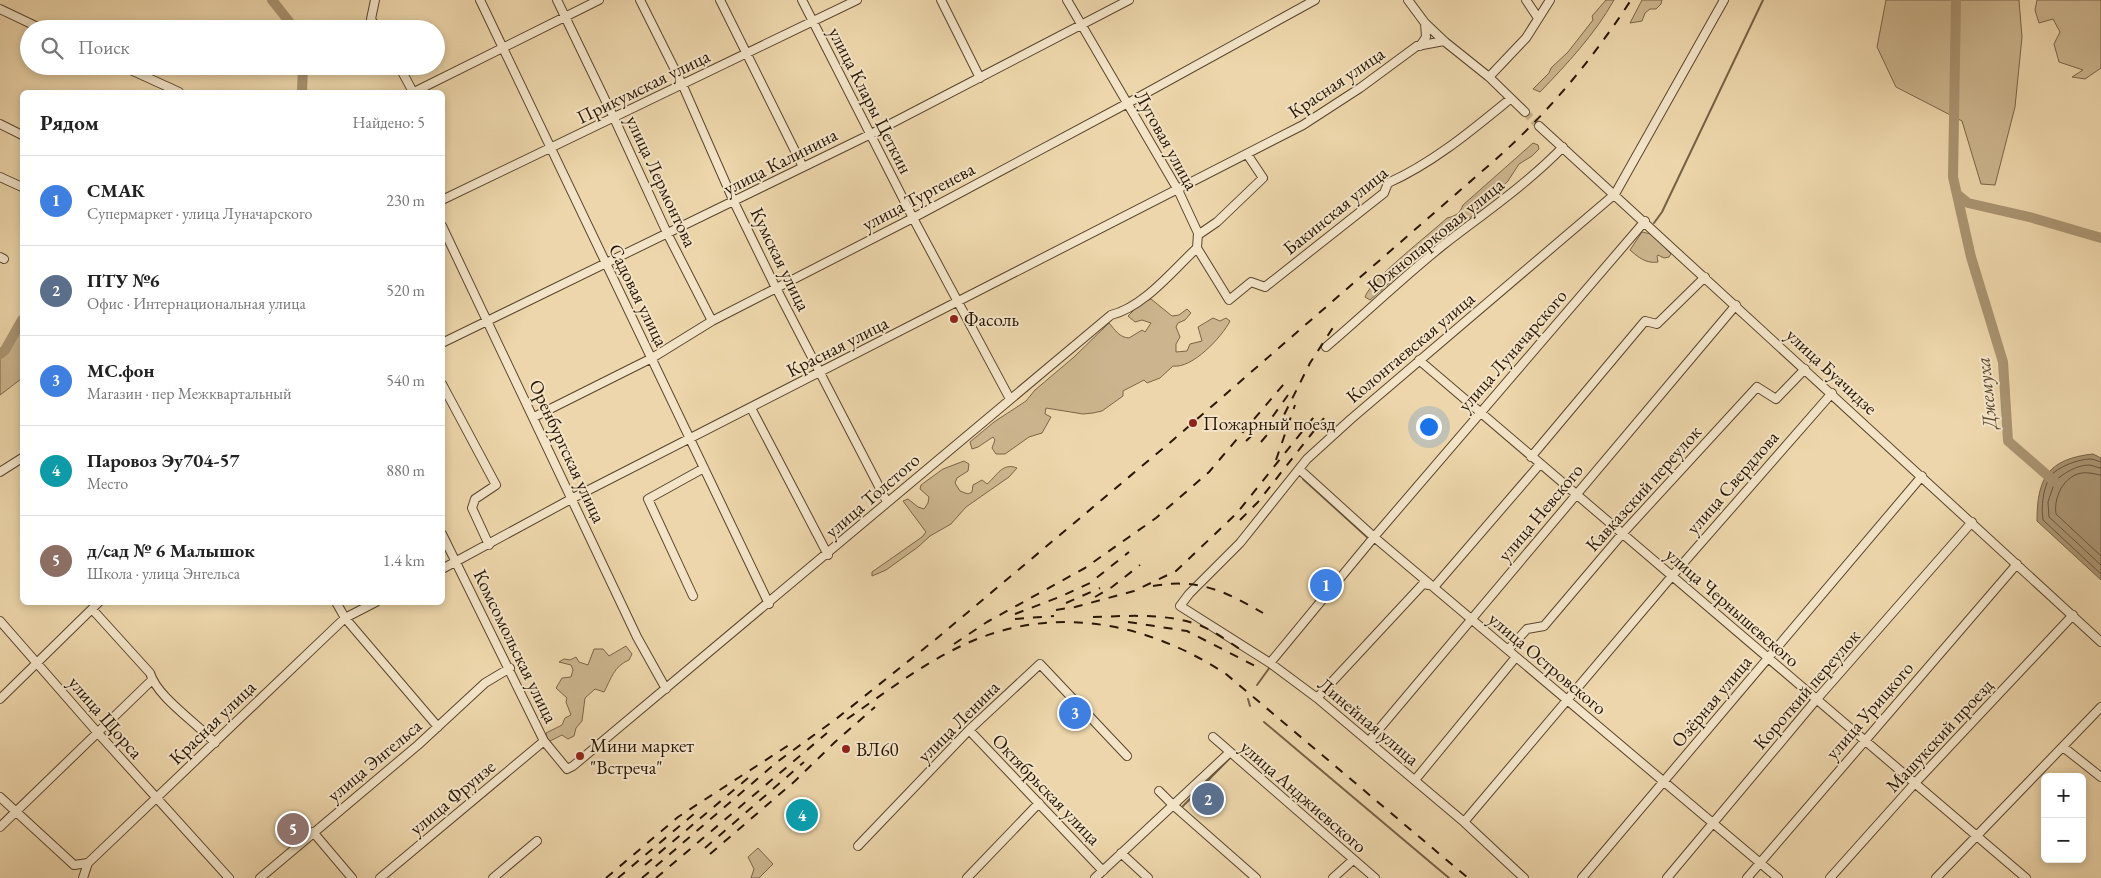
<!DOCTYPE html>
<html lang="ru">
<head>
<meta charset="utf-8">
<style>
  body { margin:0; font-family:"EB Garamond",serif; background:#f2f2f2; color:#222 }
  .controls { position:absolute; right:15px; bottom:15px; display:grid; overflow:hidden; border-radius:8px; box-shadow:0 2px 8px #0003 }
  .controls button { width:45px; height:45px; display:grid; place-items:center; padding:0; border:0; border-bottom:1px solid #e0e0e0; background:#fff; color:#222; font:25px sans-serif }
  .you { position:absolute; left:1428px; top:426px; width:18px; height:18px; margin:-12px; border:4px solid #fff; border-radius:50%; background:#1a73e8; box-shadow:0 0 0 8px #1a73e833 }
  .badge { display:grid; place-items:center; width:32px; height:32px; border-radius:50%; background:#7c3aed; color:#fff; font-size:16px; font-weight:700 }
  .pin { position:absolute; translate:-50% -50%; border:2px solid #fff; box-shadow:0 1px 5px #0006 }
  .list { margin:0; padding:0; list-style:none }
  h2 { display:flex; justify-content:space-between; align-items:center; height:65px; margin:0; padding:0 20px; font-size:21px }
  h2 small { font-size:16px; font-weight:400; color:#767676 }
  .list li { display:grid; grid-template-columns:32px 1fr auto; gap:15px; align-items:center; box-sizing:border-box; height:90px; padding:0 20px; border-top:1px solid #e0e0e0 }
  .list b { display:block; font-size:19px; white-space:nowrap }
  .list p { margin:0; font-size:16px; white-space:nowrap; color:#767676 }
  .list em { font-size:16px; font-style:normal; color:#767676 }
  .icon { flex:none; width:28px; height:28px; fill:none; stroke:currentColor; stroke-width:2; stroke-linecap:round; stroke-linejoin:round }
  .map { position:relative; flex:none; width:2101px; height:878px; overflow:hidden }
  .search { position:absolute; background:#fff; box-shadow:0 2px 8px #0003; left:20px; top:20px; width:425px; height:55px; display:flex; align-items:center; gap:12px; box-sizing:border-box; padding:0 18px; border-radius:28px; color:#767676; font-size:19px }
  .panel { position:absolute; background:#fff; box-shadow:0 2px 8px #0003; left:20px; top:90px; width:425px; height:515px; border-radius:8px }
  .map>svg:first-child { display:block }
  .green { fill:#ccb58e; stroke:#7a6548 }
  .water { fill:#aa9472; stroke:#766145 }
  .lines { fill:none; stroke-linecap:round; stroke-linejoin:round }
  .shore { stroke:#69543a; stroke-width:1 }
  .stream { stroke:#766145; stroke-width:2 }
  .river { stroke:#aa9472; stroke-width:10 }
  .minor-tunnel { stroke:#c6af89; stroke-width:8; stroke-dasharray:8 4; stroke-linecap:butt }
  .minor-casing { stroke:#59452c; stroke-width:10 }
  .minor { stroke:#f3e4c8; stroke-width:8 }
  .rail { stroke:#281502; stroke-width:2; stroke-dasharray:9 9; stroke-linecap:butt }
  .poi-dot { fill:#8f2418; stroke:#f3e4c8; stroke-width:2 }
  .labels { text-anchor:middle; stroke-width:4; stroke-linejoin:round; paint-order:stroke }
  .street-label { font-size:19px; fill:#281502; stroke:#f3e4c8 }
  .poi-label { font-size:19px; fill:#281502; stroke:#f3e4c8; text-anchor:start }
  .water-label { font-size:20px; font-style:italic; fill:#5c482f; stroke:#f3e4c8 }
</style>
</head>
<body>
<div class="map">
<svg width="2101" height="878" viewBox="0 0 2101 878">
  <rect width="100%" height="100%" fill="#edd6ab"/>
  <filter id="stains"><feTurbulence type="fractalNoise" baseFrequency=".004" numOctaves="4"/><feColorMatrix values="0 0 0 0 .2 0 0 0 0 .09 0 0 0 0 .02 0 0 0 .5 -.17"/></filter>
  <radialGradient id="worn" r=".72"><stop offset=".6" stop-color="#630" stop-opacity="0"/><stop offset="1" stop-color="#630" stop-opacity=".3"/></radialGradient>
  <path class="green" d="M1606 0H1614C1595 34 1567 64 1540 92L1533 89 1549 73 1551 68 1568 52 1593 20 1592 16Z
    M1642 0H1662L1661 4 1656 9H1650L1645 13 1642 21 1630 23Z
    M1886 0H2019L2022 37 2015 107 1995 185 1981 184 1962 121 1896 87 1877 47Z
    M2037 0H2101V68L2085 79 2072 77 2083 70 2059 62 2054 44 2060 32 2053 19 2039 23 2035 10Z
    M1533 143 1538 145 1539 149 1532 156 1519 164 1508 181 1477 213 1449 231 1370 300 1365 297C1371 279 1430 234 1447 218 1456 216 1460 213 1463 205Z
    M1642 232 1651 234 1671 254 1669 257 1664 258 1658 255 1657 256 1658 262C1646 264 1638 257 1630 250Z
    M1151 299 1172 316 1179 315 1187 309 1191 313 1185 320 1178 323 1176 327 1180 337 1176 344V352L1187 351 1190 344 1202 341 1198 327 1213 318 1220 321 1226 318 1230 321C1222 337 1192 369 1173 366L1160 378 1147 383 1144 380 1123 391V396L1102 411 1093 413 1083 414 1046 408 1045 414 1051 417 1042 433 1029 437 1005 454H996L992 448 995 440 993 437 978 447 972 449 970 442 994 422 1026 401 1035 390 1074 357 1109 323C1116 331 1119 337 1129 338L1142 330 1145 332 1151 323 1142 320 1135 322 1128 316 1141 303Z
    M22 326V381L21 379 0 395V358L8 351Z
    M964 461 969 464 968 471 957 478 955 483 960 491 968 494 972 492 973 485 982 480 987 484C997 476 1002 462 1017 468L1009 477 966 507 951 524 930 536 918 547 886 570 872 576V572L922 537 926 532 903 501 908 499 918 507 924 509 928 503 929 497 920 489 921 485 943 469Z
    M626 646 632 654 629 660C614 666 611 679 604 692L595 689 585 698 582 721 576 728 574 736 568 739 562 735 548 742 546 733 562 725 565 718 571 715 566 702 567 698 556 688 562 678 571 677 573 670 571 665 559 662 564 659 570 660 576 657 579 662 588 665 594 649H603L609 656Z
    M758 848 773 864 759 878H751L754 869 748 857Z"/>
  <path class="water" d="M2093 454 2101 458V580L2037 521C2037 478 2048 459 2093 454Z"/>
  <g class="lines">
    <path class="shore" d="M2101 462C2097 461 2094 459 2090 459 2079 459 2056 467 2050 477 2043 488 2041 507 2043 520L2101 574
      M2101 468C2097 468 2093 465 2089 465 2077 465 2064 473 2055 481L2048 502 2049 517 2101 565
      M2101 475C2097 475 2093 473 2089 473 2067 470 2053 495 2056 514L2101 556"/>
    <path class="stream" d="M1654 223 1662 212 1763 0
      M1303 479 1368 538
      M1257 685 1270 667
      M1248 699 1250 706
      M1264 722 1449 878
      M1183 806 1231 757"/>
    <path class="river" d="M272 0 295 29
      M1956 0 1953 177 1971 257 2003 362 2008 441 2055 482
      M302 92 303 66
      M1957 194 1968 203 2033 218 2101 238
      M0 354 5 350 22 320"/>
    <path class="minor-tunnel" d="M1525 112 1539 126"/>
    <defs>
      <path id="minor" d="M375 0 371 19 377 29
        M480 0 769 604
        M557 0 614 118 668 235 712 321
        M640 0 683 86 734 202 774 284 887 502
        M720 0 803 167
        M802 0 913 218 1010 399
        M941 0 980 78
        M1067 0 1178 190 1198 233 1197 248 1229 300 1251 282 1265 287 1384 193 1388 183C1433 163 1472 130 1510 99
        M1408 0 1425 23 1444 41 1489 77 1525 112
        M1526 0 1538 18
        M0 9 42 29
        M1420 46 1426 37 1425 23
        M122 66 179 92
        M399 66 413 92
        M1489 77 1526 38 1550 0
        M414 92 599 0
        M0 124 22 135
        M1539 126 2101 642
        M0 177 22 187
        M442 200 857 0
        M442 226 637 637 666 689
        M1198 235 1217 222 1263 178 1247 154
        M0 257 4 259
        M442 343 871 134 1129 0
        M1326 347C1365 314 1402 278 1442 246 1483 214 1526 185 1563 147
        M1419 360 2026 878
        M442 384 496 485 475 499 472 508 489 545
        M751 408 828 555
        M534 417 652 358 712 321 913 218 1128 103 1315 0
        M1531 457 1645 321 1657 324 1705 277
        M1299 469 1374 537 1778 878
        M0 472 22 458
        M442 534 544 741 567 769 573 766 1111 315C1144 307 1173 270 1197 248
        M442 569 573 498 1303 125 1360 88 1417 46 1444 41
        M693 596 648 499 704 468
        M336 602 345 618 438 727
        M92 609 150 673C157 697 197 723 215 743
        M0 621 97 732 229 878
        M1508 650 1527 629 1544 626 1622 534 1757 387 1776 399 1805 369
        M1270 663 1374 537 1645 221
        M1317 698 1423 584 1435 586 1540 464
        M0 699 99 602
        M969 730 1103 871
        M1213 737 1375 878
        M1369 741 1736 305
        M2063 747 2101 777
        M1415 780 1516 657
        M1159 791 1173 805 1256 878
        M0 797 74 865 88 863
        M1464 822 1672 576 1832 393
        M0 827 152 680
        M313 832 352 878
        M858 846 969 730 1040 664 1127 756
        M1121 853 1148 878
        M83 878 88 863 345 618 376 602
        M260 878 418 745 485 683 510 668
        M380 878 544 741
        M493 878 537 841
        M967 878 1039 803
        M1095 878 1230 752
        M1333 878 1353 860
        M1524 878 1464 822 1317 698 1270 663 1180 606 1189 594 1240 543 1307 459 1351 419 1615 194 1724 0
        M1582 878 1922 476
        M1667 878 1816 700 1972 522
        M1747 878 2017 564
        M1830 878 1915 783 2073 615
        M1936 878 2101 707"/>
    </defs>
    <use href="#minor" class="minor-casing"/>
    <use href="#minor" class="minor"/>
    <path class="rail" d="M1246 441 1273 416 1288 395
      M1261 442 1284 415 1310 363 1334 326
      M1276 460 1295 405
      M1240 520 1258 502 1324 418
      M1153 586C1198 578 1225 591 1263 613
      M1095 597 1112 587 1140 565
      M1066 603 1100 588
      M1056 610 1075 607 1134 591 1176 571 1237 513 1317 413
      M1015 614 1062 596 1090 583 1129 552
      M1093 617C1127 616 1163 613 1196 624 1214 630 1230 643 1246 653
      M1015 619 1054 616
      M1128 622 1187 631 1259 668
      M954 644 987 622 1085 568 1156 518 1209 472 1289 378
      M847 719C889 690 930 658 977 639 1063 605 1151 625 1226 674L1468 878
      M705 848 804 762
      M710 854 795 781 835 742 875 707
      M645 865 748 778
      M606 878 678 817 792 743
      M618 878 695 813
      M642 878 777 762 836 719 936 639 1173 440 1495 160C1548 113 1592 60 1631 0
      M656 878 827 733"/>
  </g>
  <g class="poi-dot">
    <circle cx="954" cy="319" r="5"/>
    <circle cx="1193" cy="423" r="5"/>
    <circle cx="846" cy="749" r="5"/>
    <circle cx="580" cy="756" r="5"/>
  </g>
  <g class="labels">
    <g class="street-label">
      <text transform="translate(1336 82) rotate(-34)" y="7">Красная улица</text>
      <text transform="translate(643 86) rotate(-26)" y="7">Прикумская улица</text>
      <text transform="translate(871 100) rotate(63)" y="7">улица Клары Цеткин</text>
      <text transform="translate(1167 140) rotate(61)" y="7">Луговая улица</text>
      <text transform="translate(780 161) rotate(-27)" y="7">улица Калинина</text>
      <text transform="translate(662 181) rotate(65)" y="7">улица Лермонтова</text>
      <text transform="translate(918 196) rotate(-28)" y="7">улица Тургенева</text>
      <text transform="translate(1335 210) rotate(-39)" y="7">Бакинская улица</text>
      <text transform="translate(1435 235) rotate(-39)" y="7">Южнопарковая улица</text>
      <text transform="translate(781 259) rotate(64)" y="7">Кумская улица</text>
      <text transform="translate(639 295) rotate(64)" y="7">Садовая улица</text>
      <text transform="translate(837 346) rotate(-27)" y="7">Красная улица</text>
      <text transform="translate(1410 347) rotate(-40)" y="7">Колонтаевская улица</text>
      <text transform="translate(1512 350) rotate(-49)" y="7">улица Луначарского</text>
      <text transform="translate(1832 371) rotate(43)" y="7">улица Буачидзе</text>
      <text transform="translate(568 451) rotate(65)" y="7">Оренбургская улица</text>
      <text transform="translate(1732 482) rotate(-49)" y="7">улица Свердлова</text>
      <text transform="translate(1643 488) rotate(-48)" y="7">Кавказский переулок</text>
      <text transform="translate(872 495) rotate(-41)" y="7">улица Толстого</text>
      <text transform="translate(1540 512) rotate(-50)" y="7">улица Невского</text>
      <text transform="translate(1733 607) rotate(41)" y="7">улица Чернышевского</text>
      <text transform="translate(516 646) rotate(64)" y="7">Комсомольская улица</text>
      <text transform="translate(1548 663) rotate(40)" y="7">улица Островского</text>
      <text transform="translate(1806 689) rotate(-49)" y="7">Короткий переулок</text>
      <text transform="translate(1711 701) rotate(-50)" y="7">Озёрная улица</text>
      <text transform="translate(1869 710) rotate(-49)" y="7">улица Урицкого</text>
      <text transform="translate(106 717) rotate(49)" y="7">улица Щорса</text>
      <text transform="translate(958 721) rotate(-45)" y="7">улица Ленина</text>
      <text transform="translate(1369 721) rotate(40)" y="7">Линейная улица</text>
      <text transform="translate(212 722) rotate(-44)" y="7">Красная улица</text>
      <text transform="translate(1939 735) rotate(-47)" y="7">Машукский проезд</text>
      <text transform="translate(374 760) rotate(-40)" y="7">улица Энгельса</text>
      <text transform="translate(1047 789) rotate(46)" y="7">Октябрьская улица</text>
      <text transform="translate(1304 796) rotate(41)" y="7">улица Анджиевского</text>
      <text transform="translate(452 797) rotate(-40)" y="7">улица Фрунзе</text>
    </g>
    <g class="poi-label">
      <text x="964" y="326">Фасоль</text>
      <text x="1203" y="430">Пожарный поезд</text>
      <text x="590" y="752">Мини маркет<tspan x="590" dy="22">"Встреча"</tspan></text>
      <text x="856" y="756">ВЛ60</text>
    </g>
    <g class="water-label">
      <text transform="translate(1986 393) rotate(-96)" y="7">Джемуха</text>
    </g>
  </g>
  <rect width="100%" height="100%" filter="url(#stains)"/>
  <rect width="100%" height="100%" fill="url(#worn)"/>
</svg>
<div class="controls">
<button>+</button>
<button>−</button>
</div>
<div class="you"></div>
<div class="pin badge" style="left:1326px;top:585px;background:#3f7fe0">1</div>
<div class="pin badge" style="left:1208px;top:799px;background:#5c6f8a">2</div>
<div class="pin badge" style="left:1075px;top:713px;background:#3f7fe0">3</div>
<div class="pin badge" style="left:802px;top:815px;background:#0f9aa8">4</div>
<div class="pin badge" style="left:293px;top:829px;background:#8d6e63">5</div>
<div class="search"><svg class="icon" aria-label="search" viewBox="0 0 24 24"><circle cx="10" cy="10" r="6"/><path d="M15 15l6 6"/></svg>Поиск</div>
<section class="panel">
<h2>Рядом<small>Найдено: 5</small></h2>
<ul class="list">
<li><span class="badge" style="background:#3f7fe0">1</span><div><b>СМАК</b><p>Супермаркет · улица Луначарского</p></div><em>230 m</em></li>
<li><span class="badge" style="background:#5c6f8a">2</span><div><b>ПТУ №6</b><p>Офис · Интернациональная улица</p></div><em>520 m</em></li>
<li><span class="badge" style="background:#3f7fe0">3</span><div><b>МС.фон</b><p>Магазин · пер Межквартальный</p></div><em>540 m</em></li>
<li><span class="badge" style="background:#0f9aa8">4</span><div><b>Паровоз Эу704-57</b><p>Место</p></div><em>880 m</em></li>
<li><span class="badge" style="background:#8d6e63">5</span><div><b>д/сад № 6 Малышок</b><p>Школа · улица Энгельса</p></div><em>1.4 km</em></li>
</ul>
</section>
</div>
</body>
</html>
